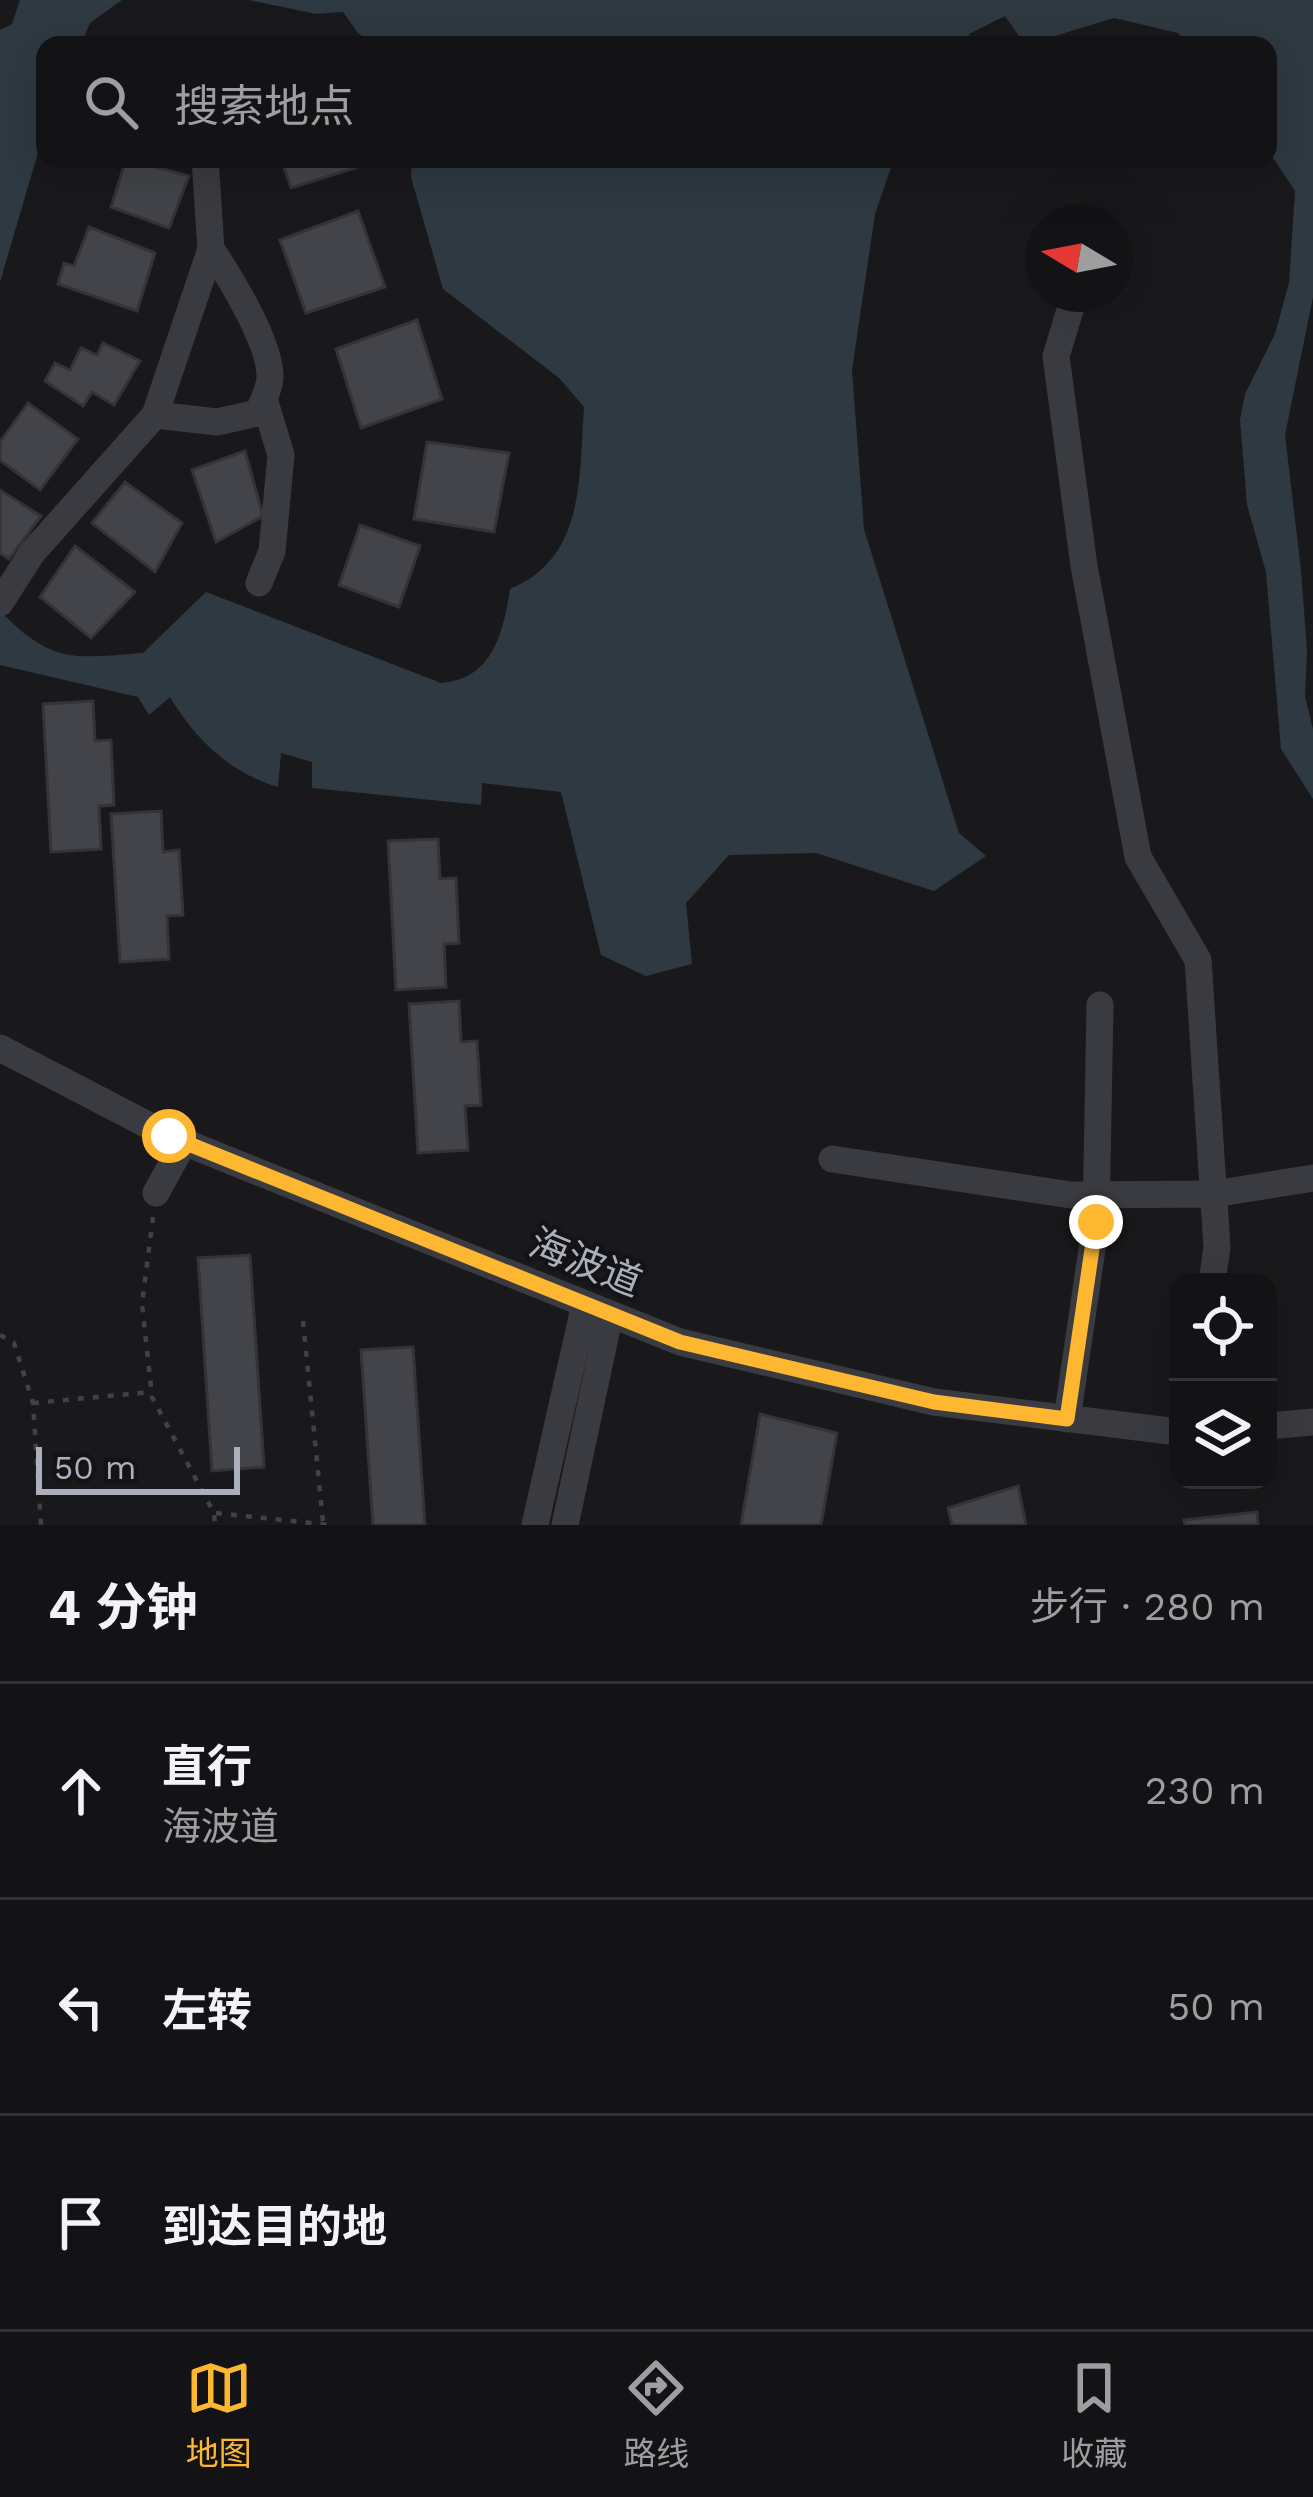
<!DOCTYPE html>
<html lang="zh">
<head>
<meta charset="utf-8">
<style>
  body { margin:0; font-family:"Work Sans","Noto Sans SC",sans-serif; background:#202022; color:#f1f3f6 }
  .controls { position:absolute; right:36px; bottom:36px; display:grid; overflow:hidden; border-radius:24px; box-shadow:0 12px 48px #0002 }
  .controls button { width:108px; height:108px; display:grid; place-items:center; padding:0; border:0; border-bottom:3px solid #323234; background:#131315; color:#f1f3f6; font:60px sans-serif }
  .compass { position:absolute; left:1025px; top:204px; width:108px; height:108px; border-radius:50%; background:#131315; box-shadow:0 12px 48px #0002; rotate:280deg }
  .scale { position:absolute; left:36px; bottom:30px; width:204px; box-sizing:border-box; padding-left:12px; border:6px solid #abb0bc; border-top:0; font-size:33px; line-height:42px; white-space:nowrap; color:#abb0bc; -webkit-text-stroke:9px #141417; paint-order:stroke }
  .stop { position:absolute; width:36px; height:36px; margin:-27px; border:9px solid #fdb730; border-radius:50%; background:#fff }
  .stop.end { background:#fdb730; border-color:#fff; box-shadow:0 3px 12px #0008 }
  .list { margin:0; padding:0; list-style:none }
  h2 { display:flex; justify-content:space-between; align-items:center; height:156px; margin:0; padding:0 48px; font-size:51px }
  h2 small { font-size:39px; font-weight:400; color:#9d9ea0 }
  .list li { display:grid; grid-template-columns:78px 1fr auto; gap:36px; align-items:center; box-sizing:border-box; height:216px; padding:0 48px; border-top:3px solid #323234 }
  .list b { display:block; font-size:45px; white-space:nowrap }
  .list p { margin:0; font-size:39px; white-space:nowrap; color:#9d9ea0 }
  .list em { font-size:39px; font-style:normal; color:#9d9ea0 }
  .icon { flex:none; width:66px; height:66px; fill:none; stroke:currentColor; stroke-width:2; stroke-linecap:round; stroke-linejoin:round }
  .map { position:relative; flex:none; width:1313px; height:1525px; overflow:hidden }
  .search { position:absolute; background:#131315; box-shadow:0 12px 48px #0002; left:36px; right:36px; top:36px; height:132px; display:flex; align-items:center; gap:30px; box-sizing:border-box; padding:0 42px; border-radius:24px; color:#9d9ea0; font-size:45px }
  .sheet { height:804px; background:#131315 }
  nav { display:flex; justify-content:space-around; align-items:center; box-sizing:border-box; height:168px; border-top:3px solid #323234; background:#131315; font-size:33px; color:#9d9ea0 }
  nav a { display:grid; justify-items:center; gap:6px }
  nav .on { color:#fdb730 }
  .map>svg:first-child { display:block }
  .water { fill:#2e3941 }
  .building { fill:#434449; stroke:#333338; stroke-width:3 }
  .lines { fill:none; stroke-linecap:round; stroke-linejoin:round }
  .path { stroke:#404248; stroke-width:4.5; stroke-dasharray:6 9; stroke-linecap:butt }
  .minor { stroke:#3a3b41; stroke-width:27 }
  .route { stroke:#fdb730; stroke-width:15 }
  .labels { text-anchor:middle; stroke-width:9; stroke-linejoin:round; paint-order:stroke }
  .street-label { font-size:39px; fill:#abb0bc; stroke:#141417 }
</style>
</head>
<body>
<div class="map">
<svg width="1313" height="1525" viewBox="0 0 1313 1525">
  <rect width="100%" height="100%" fill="#19191c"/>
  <path class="water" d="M20 0H122L90 23 81 45H45V129L0 282V30L12 24Z
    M249 0H1313V297L1285 435 1301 570 1307 651 1305 697 1313 729V799L1281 749 1266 572 1247 505 1240 420 1245 394 1275 334 1289 283 1295 191 1268 150V45H1189L1178 33 1114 18 1025 45 1005 16 969 34 974 45H373L358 33 343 12 316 14Z
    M412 159H894L875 214 852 370 864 529 959 833 986 856 934 891 816 853 729 855 686 903 692 964 646 976 601 955 561 792 482 783 481 805 312 788V762L281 753 278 787C230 773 195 739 170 697L149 715 138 697 0 665V611C53 665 74 658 143 653L206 592 441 683C493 679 503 633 510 589 586 558 579 475 584 407L559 378 443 289 411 177Z"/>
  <path class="building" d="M126 159 189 176 169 228 111 207Z
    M281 159H367L368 164 291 188Z
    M358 211 385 287 306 313 280 240Z
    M89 227 155 253 137 311 58 284 64 263 74 266Z
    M417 320 442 399 361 428 336 349Z
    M103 343 140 361 114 405 92 392 83 406 45 381 55 363 70 370 81 348 97 355Z
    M28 403 78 439 40 490 0 460V442Z
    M427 442 509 453 494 532 414 519Z
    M245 451 263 516 216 542 192 470Z
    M125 482 182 523 155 572 92 523Z
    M0 490 41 516 9 559 0 553Z
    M360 525 420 546 399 607 339 585Z
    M75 546 135 592 91 638 40 597Z
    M93 701 95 741 111 740 114 805 99 806 101 849 51 852 43 704Z
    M161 811 163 852 179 850 183 915 167 916 169 959 120 962 111 814Z
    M438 839 440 879 456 878 459 943 444 944 446 987 396 990 388 841Z
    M459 1001 461 1042 477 1041 481 1105 465 1106 468 1150 418 1153 409 1004Z
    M250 1255 264 1467 212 1471 198 1258Z
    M413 1347 425 1525H373L361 1350Z
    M760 1414 837 1433 821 1525H741Z
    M1018 1486 1026 1525H952L948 1508Z
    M1257 1512 1258 1525H1185L1184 1520Z"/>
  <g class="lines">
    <path class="path" d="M153 1217 142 1304 152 1397 214 1513 215 1525
      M303 1321 323 1522
      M0 1335 14 1343 33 1403 41 1525
      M33 1403 152 1392
      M216 1513 330 1525"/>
    <path class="minor" d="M1075 294 1056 356 1084 566 1138 857 1198 960 1217 1247 1212 1282
      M155 415 217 422 258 413C262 403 270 388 270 377 271 344 230 277 211 249
      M259 583 272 551 281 455 264 399
      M0 603 32 553 155 415 211 249 205 159
      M0 1048 169 1136 680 1342 934 1402 1178 1432
      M832 1159 1071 1195 1214 1194 1313 1178
      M156 1193 184 1142
      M1067 1419 1096 1222 1100 1005
      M1268 1426 1313 1422
      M535 1525 585 1304
      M565 1525 610 1314"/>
  </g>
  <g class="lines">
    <path class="route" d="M169 1136 680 1342 934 1402 1067 1419 1096 1222"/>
  </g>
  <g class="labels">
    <g class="street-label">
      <text transform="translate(586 1262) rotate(22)" y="14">海波道</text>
    </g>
  </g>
</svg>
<div class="controls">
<button><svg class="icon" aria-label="locate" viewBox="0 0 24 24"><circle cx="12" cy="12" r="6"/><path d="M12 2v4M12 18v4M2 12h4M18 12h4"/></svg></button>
<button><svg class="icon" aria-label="layers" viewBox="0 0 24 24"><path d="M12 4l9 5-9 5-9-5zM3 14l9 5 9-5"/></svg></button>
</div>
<svg class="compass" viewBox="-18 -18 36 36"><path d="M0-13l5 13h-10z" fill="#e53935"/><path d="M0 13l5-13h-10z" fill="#9d9ea0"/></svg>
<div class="scale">50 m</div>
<div class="stop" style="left:169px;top:1136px"></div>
<div class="stop end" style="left:1096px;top:1222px"></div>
<div class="search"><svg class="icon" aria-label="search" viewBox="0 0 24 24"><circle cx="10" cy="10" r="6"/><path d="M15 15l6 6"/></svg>搜索地点</div>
</div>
<section class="sheet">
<h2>4 分钟<small>步行 · 280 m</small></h2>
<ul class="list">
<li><svg class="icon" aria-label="ahead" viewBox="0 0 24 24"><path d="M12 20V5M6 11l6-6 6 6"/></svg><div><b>直行</b><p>海波道</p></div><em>230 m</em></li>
<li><svg class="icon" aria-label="left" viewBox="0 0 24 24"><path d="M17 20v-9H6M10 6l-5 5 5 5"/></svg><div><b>左转</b></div><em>50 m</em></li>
<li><svg class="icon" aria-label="arrive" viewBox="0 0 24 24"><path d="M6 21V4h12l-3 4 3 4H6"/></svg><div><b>到达目的地</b></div></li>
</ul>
</section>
<nav>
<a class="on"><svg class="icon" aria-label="map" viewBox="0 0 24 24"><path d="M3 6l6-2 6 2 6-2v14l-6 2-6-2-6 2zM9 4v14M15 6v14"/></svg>地图</a>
<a><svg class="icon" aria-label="directions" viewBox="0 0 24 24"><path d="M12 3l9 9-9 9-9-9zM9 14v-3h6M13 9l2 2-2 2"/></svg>路线</a>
<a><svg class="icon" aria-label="saved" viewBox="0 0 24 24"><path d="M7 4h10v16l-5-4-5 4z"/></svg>收藏</a>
</nav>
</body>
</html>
